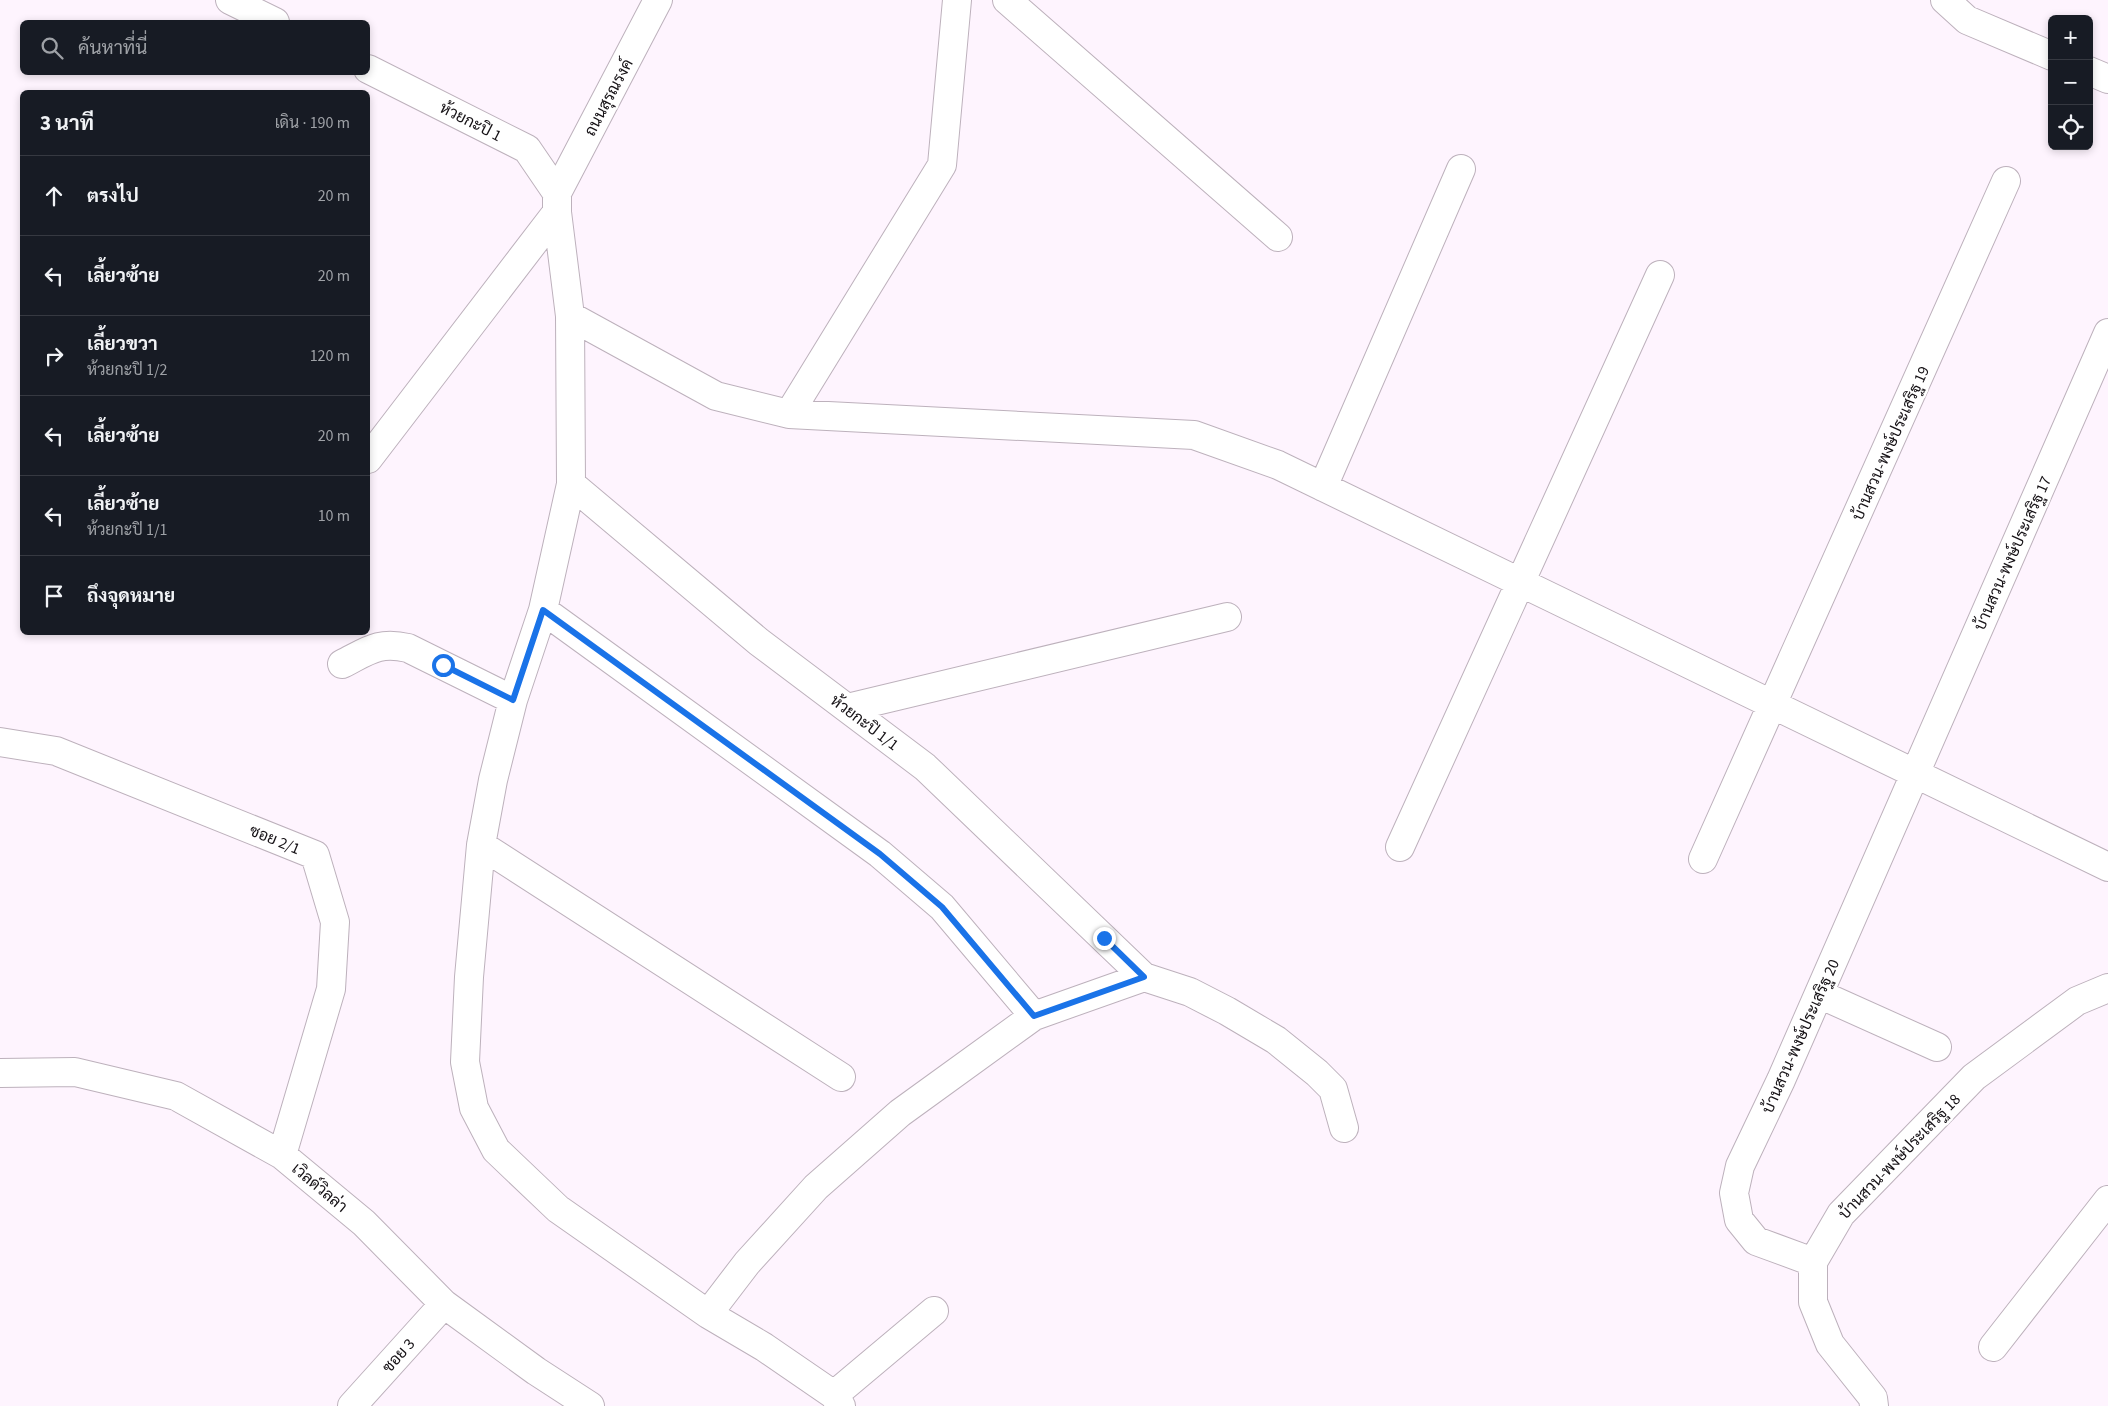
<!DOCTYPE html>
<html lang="th">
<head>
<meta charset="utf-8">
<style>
  body { margin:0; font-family:"Source Sans 3",Sarabun,sans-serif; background:#20242c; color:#f1f3f6 }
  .controls { position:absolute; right:15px; top:15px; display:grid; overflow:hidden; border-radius:8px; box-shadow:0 2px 8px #0003 }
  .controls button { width:45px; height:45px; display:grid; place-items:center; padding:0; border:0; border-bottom:1px solid #363941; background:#171b24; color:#f1f3f6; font:25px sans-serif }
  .stop { position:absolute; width:15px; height:15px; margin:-11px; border:4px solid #1a73e8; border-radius:50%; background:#fff }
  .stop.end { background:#1a73e8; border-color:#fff; box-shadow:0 1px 5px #0008 }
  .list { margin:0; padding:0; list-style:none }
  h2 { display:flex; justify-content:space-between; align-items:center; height:65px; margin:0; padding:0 20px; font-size:21px }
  h2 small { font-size:16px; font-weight:400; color:#9ea1a6 }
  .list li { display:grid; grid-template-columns:32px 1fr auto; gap:15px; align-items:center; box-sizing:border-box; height:80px; padding:0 20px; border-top:1px solid #363941 }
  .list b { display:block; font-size:19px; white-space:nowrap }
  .list p { margin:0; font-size:16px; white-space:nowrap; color:#9ea1a6 }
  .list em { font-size:16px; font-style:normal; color:#9ea1a6 }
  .icon { flex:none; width:28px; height:28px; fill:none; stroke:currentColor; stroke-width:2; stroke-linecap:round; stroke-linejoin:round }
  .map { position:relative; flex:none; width:2108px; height:1406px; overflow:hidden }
  .search { position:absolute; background:#171b24; box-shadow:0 2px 8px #0003; left:20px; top:20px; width:350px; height:55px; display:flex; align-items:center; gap:12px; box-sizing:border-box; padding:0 18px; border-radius:8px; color:#9ea1a6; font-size:19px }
  .panel { position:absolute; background:#171b24; box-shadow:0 2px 8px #0003; left:20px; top:90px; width:350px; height:545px; border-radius:8px }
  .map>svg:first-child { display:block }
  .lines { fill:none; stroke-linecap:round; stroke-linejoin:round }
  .street-casing { stroke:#bdb1bc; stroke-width:30 }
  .street { stroke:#fff; stroke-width:28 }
  .route { stroke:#1a73e8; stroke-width:6 }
  .labels { text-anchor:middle; stroke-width:5; stroke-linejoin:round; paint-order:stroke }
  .street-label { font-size:16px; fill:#151115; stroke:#fff }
</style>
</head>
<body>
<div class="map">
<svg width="2108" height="1406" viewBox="0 0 2108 1406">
  <rect width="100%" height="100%" fill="#fef4fe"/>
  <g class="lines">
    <defs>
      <path id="street" d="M230 0 275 22
        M658 0 557 193V212L570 316 571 484 543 610 513 700 493 780 481 845 469 977 465 1062 474 1108 496 1150 558 1209 708 1314 764 1347 834 1395 841 1406
        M1007 0 1278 237
        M1945 0 1967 20 2052 56
        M368 69 527 149 557 193
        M2089 71 2108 79
        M570 316 716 396 789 414 1194 435 1278 465 2108 867
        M789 414 942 165 957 0
        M368 459 557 212
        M571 484 759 642 925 767 1144 977
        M1323 487 1461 169
        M543 610 880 854 942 907 1034 1016
        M342 664C368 651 378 641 408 648L513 700
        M847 708 1227 617
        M0 742 56 751 315 855 335 922 331 989 282 1155
        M481 845 841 1077
        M1400 847 1660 275
        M1703 859 2006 181
        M1819 994 1937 1047
        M0 1073 75 1072 176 1096 282 1155 364 1223 444 1304 536 1371 590 1406
        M1813 1262 1756 1241 1739 1220 1734 1193 1740 1166 1781 1080 2108 333
        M708 1314 747 1263 816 1187 900 1113 1034 1016 1144 977 1190 992 1227 1011 1276 1040 1317 1073 1333 1089 1344 1128
        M1993 1347 2108 1200
        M834 1395 934 1311
        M352 1406 444 1304
        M1874 1406 1873 1398 1830 1344 1813 1302V1262L1841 1214 1974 1077 2077 1001 2108 988"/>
    </defs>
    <use href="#street" class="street-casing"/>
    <use href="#street" class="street"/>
  </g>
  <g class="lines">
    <path class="route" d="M443 665 513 700 543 610 880 854 942 907 1034 1016 1144 977 1104 938"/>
  </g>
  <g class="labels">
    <g class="street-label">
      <text transform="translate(608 97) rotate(-62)" y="6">ถนนสุรณรงค์</text>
      <text transform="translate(471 121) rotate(27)" y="6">ห้วยกะปิ 1</text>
      <text transform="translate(1890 443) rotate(-66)" y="6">บ้านสวน-พงษ์ประเสริฐ 19</text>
      <text transform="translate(2012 553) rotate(-66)" y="6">บ้านสวน-พงษ์ประเสริฐ 17</text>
      <text transform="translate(865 722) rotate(37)" y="6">ห้วยกะปิ 1/1</text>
      <text transform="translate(275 839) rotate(22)" y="6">ซอย 2/1</text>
      <text transform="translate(1800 1036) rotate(-66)" y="6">บ้านสวน-พงษ์ประเสริฐ 20</text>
      <text transform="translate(1899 1156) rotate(-46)" y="6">บ้านสวน-พงษ์ประเสริฐ 18</text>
      <text transform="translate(320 1187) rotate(40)" y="6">เวิลด์วิลล่า</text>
      <text transform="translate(398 1355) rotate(-48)" y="6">ซอย 3</text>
    </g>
  </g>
</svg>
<div class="controls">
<button>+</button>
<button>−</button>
<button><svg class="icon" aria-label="locate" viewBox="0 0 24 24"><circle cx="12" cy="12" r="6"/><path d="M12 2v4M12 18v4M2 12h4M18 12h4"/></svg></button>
</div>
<div class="stop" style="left:443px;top:665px"></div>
<div class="stop end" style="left:1104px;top:938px"></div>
<div class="search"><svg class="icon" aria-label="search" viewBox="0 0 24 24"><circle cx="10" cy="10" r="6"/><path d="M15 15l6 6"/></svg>ค้นหาที่นี่</div>
<section class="panel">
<h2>3 นาที<small>เดิน · 190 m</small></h2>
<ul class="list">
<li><svg class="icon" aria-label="ahead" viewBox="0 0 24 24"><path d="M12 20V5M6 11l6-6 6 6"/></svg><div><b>ตรงไป</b></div><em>20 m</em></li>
<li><svg class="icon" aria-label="left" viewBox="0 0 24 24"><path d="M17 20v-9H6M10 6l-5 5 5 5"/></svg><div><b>เลี้ยวซ้าย</b></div><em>20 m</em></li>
<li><svg class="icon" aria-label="right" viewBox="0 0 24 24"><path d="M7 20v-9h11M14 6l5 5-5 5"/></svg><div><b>เลี้ยวขวา</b><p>ห้วยกะปิ 1/2</p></div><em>120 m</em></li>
<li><svg class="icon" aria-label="left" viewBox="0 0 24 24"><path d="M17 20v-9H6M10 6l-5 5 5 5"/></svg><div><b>เลี้ยวซ้าย</b></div><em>20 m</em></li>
<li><svg class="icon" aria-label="left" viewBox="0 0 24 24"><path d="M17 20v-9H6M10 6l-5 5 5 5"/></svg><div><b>เลี้ยวซ้าย</b><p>ห้วยกะปิ 1/1</p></div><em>10 m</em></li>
<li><svg class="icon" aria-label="arrive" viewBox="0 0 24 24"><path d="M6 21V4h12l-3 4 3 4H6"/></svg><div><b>ถึงจุดหมาย</b></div></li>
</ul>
</section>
</div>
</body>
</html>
